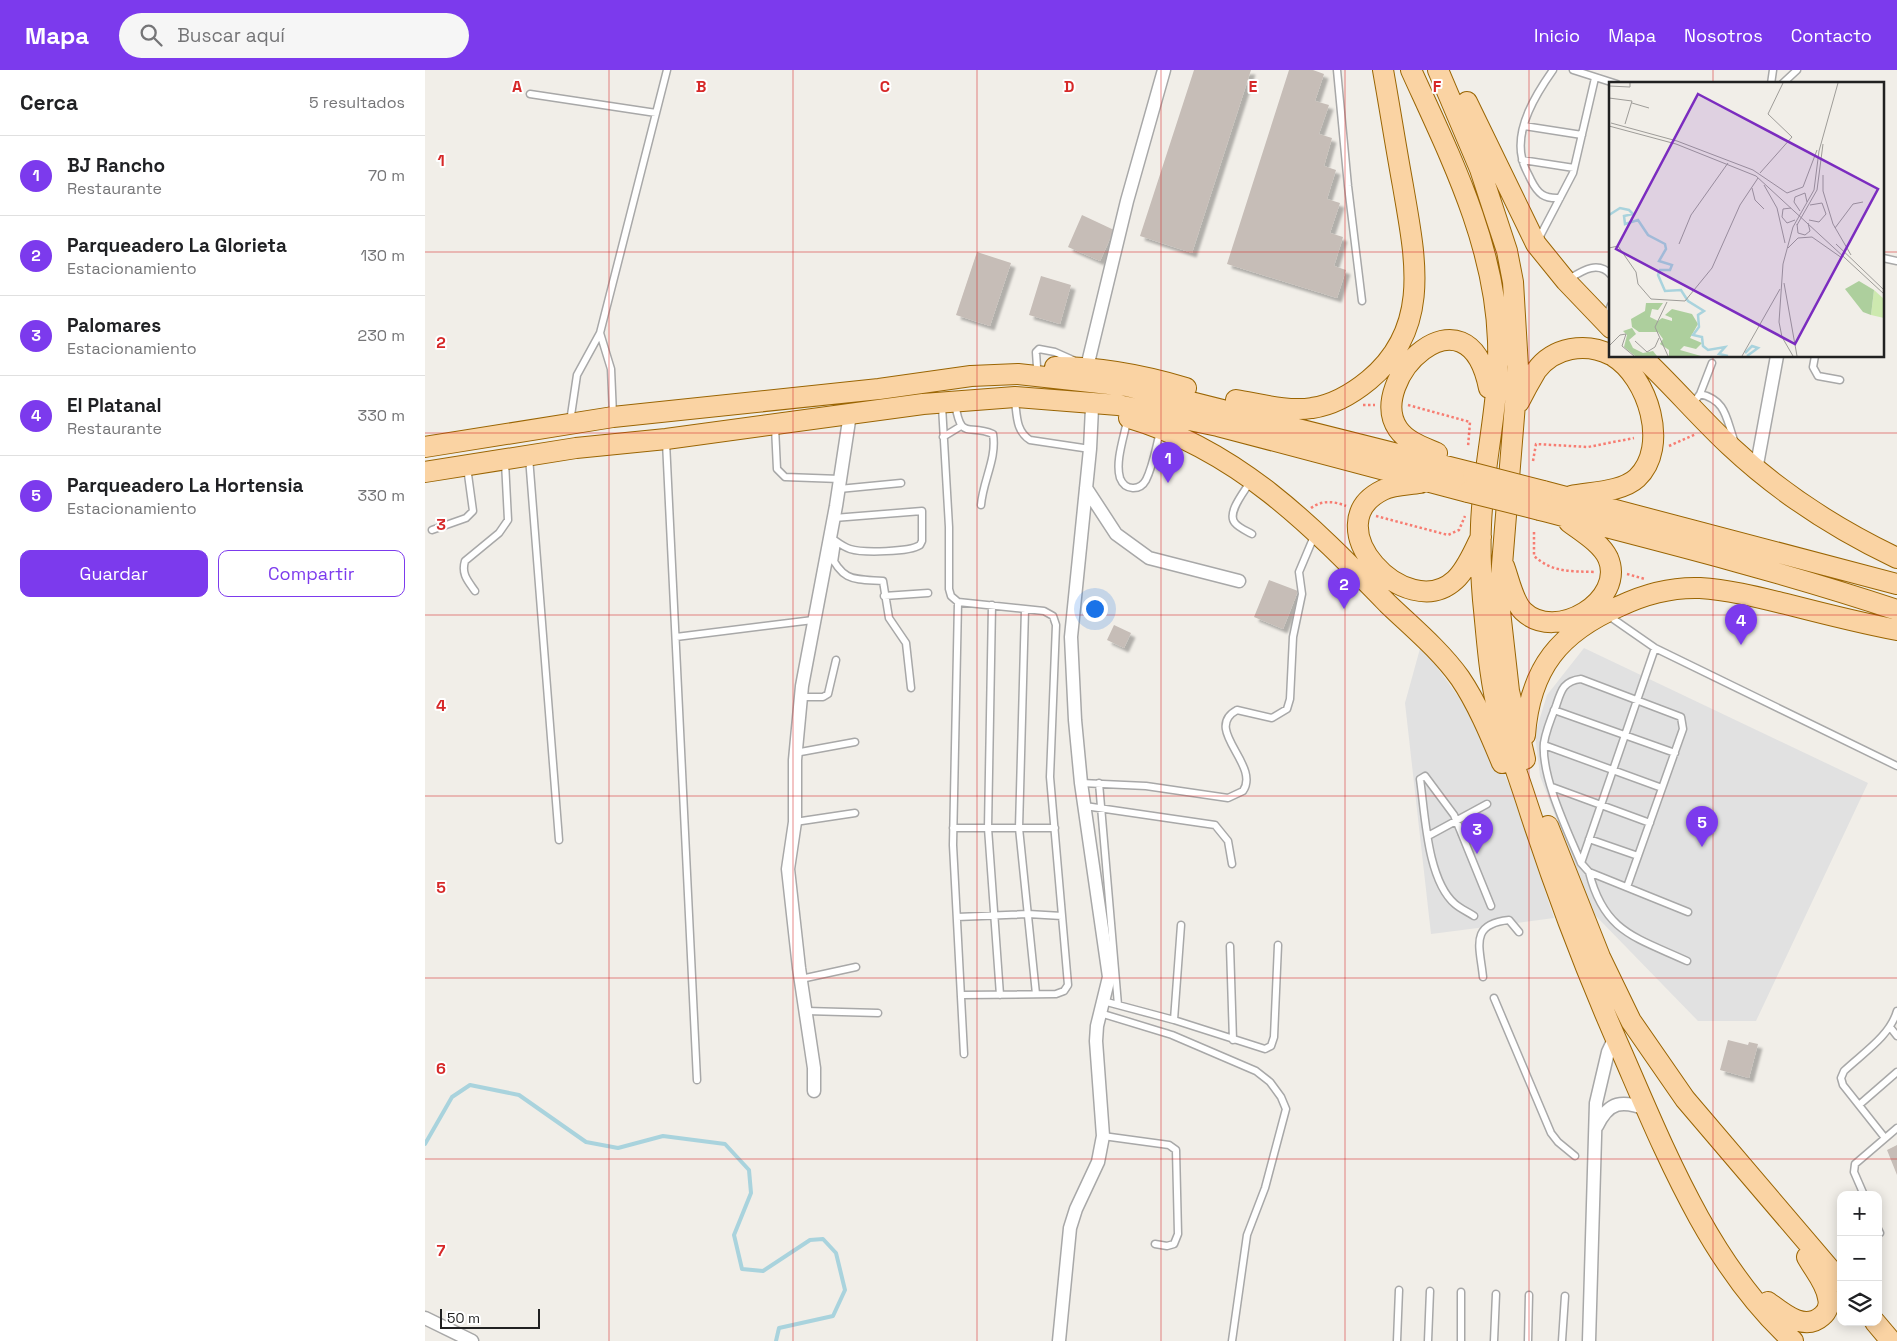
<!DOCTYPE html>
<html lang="es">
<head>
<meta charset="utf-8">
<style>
  body { margin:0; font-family:"Space Grotesk",sans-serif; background:#f6f6f6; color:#202124 }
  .controls { position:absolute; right:15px; bottom:15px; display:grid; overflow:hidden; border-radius:10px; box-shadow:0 2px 12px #0003 }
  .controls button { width:45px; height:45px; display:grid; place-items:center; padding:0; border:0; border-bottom:1px solid #e0e0e0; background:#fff; color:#202124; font:25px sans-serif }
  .scale { position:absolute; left:15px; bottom:12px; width:100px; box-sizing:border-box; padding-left:5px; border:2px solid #212121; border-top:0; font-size:14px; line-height:18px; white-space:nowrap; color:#212121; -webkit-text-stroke:4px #fff; paint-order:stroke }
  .you { position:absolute; left:669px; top:538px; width:18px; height:18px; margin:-12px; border:4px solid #fff; border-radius:50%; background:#1a73e8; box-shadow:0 0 0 8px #1a73e833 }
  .badge { display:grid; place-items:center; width:32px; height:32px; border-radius:50%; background:#7c3aed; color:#fff; font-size:16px; font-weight:700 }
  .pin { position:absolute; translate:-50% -41px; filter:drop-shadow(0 1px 2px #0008) }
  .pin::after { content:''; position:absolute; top:26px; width:18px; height:15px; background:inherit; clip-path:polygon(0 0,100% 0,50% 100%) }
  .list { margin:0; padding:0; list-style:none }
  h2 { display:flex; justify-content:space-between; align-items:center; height:65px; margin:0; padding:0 20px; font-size:21px }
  h2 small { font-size:16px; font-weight:400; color:#757577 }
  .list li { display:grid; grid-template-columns:32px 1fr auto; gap:15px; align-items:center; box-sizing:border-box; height:80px; padding:0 20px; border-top:1px solid #e0e0e0 }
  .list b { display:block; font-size:19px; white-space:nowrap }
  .list p { margin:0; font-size:16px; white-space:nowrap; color:#757577 }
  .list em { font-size:16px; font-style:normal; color:#757577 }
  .actions { display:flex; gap:10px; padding:15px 20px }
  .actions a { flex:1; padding:11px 0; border:1px solid #7c3aed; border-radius:10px; text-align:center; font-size:18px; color:#7c3aed }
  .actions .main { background:#7c3aed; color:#fff }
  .icon { flex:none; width:28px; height:28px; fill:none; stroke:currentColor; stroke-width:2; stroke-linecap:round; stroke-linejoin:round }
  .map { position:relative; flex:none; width:1472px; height:1271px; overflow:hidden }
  header { display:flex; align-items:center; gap:30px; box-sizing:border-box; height:70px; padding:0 25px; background:#7c3aed; color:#fff }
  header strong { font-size:24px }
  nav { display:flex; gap:28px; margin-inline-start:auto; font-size:18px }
  .search { width:350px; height:45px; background:#f6f6f6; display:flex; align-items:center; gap:12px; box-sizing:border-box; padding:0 18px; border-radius:28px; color:#757577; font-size:19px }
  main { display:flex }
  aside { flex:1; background:#fff }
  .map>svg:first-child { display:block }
  .parking { fill:#e1e1e1 }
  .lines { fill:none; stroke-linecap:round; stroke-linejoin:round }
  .stream { stroke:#a9d3dd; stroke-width:4 }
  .building { fill:#c6bdb7; filter:url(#shadow) }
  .service-casing { stroke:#a8a8a8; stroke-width:9 }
  .minor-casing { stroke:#a8a8a8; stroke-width:15 }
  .primary-casing { stroke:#9a6503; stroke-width:22 }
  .path { stroke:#f77d72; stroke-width:2.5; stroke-dasharray:2.5 2.5; stroke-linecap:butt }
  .service { stroke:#fff; stroke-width:6 }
  .minor { stroke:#fff; stroke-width:12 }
  .primary { stroke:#fad3a3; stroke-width:20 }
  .primary-bridge-casing { stroke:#9a6503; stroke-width:22; stroke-linecap:butt }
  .primary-bridge { stroke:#fad3a3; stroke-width:20 }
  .grid { fill:none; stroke:#d62828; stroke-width:1; stroke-opacity:0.55 }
  .inset-river { fill:none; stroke:#a9d3dd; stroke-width:2.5 }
  .inset-road { fill:none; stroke:#9e9c98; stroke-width:1 }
  .view { fill:#7b2cbf; fill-opacity:0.15; stroke:#7b2cbf; stroke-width:2.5 }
  .inset-edge { fill:none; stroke:#212121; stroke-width:2.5 }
  .grid-label { font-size:16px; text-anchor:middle; font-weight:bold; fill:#d62828; stroke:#fff; stroke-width:4; stroke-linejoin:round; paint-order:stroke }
</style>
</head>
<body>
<header>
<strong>Mapa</strong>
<div class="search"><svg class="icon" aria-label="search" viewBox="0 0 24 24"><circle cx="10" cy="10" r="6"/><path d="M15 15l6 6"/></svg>Buscar aquí</div>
<nav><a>Inicio</a><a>Mapa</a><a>Nosotros</a><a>Contacto</a></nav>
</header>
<main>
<aside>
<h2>Cerca<small>5 resultados</small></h2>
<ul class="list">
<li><span class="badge">1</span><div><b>BJ Rancho</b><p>Restaurante</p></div><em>70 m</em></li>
<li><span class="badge">2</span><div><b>Parqueadero La Glorieta</b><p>Estacionamiento</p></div><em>130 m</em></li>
<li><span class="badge">3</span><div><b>Palomares</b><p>Estacionamiento</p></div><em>230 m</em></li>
<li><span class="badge">4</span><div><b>El Platanal</b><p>Restaurante</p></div><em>330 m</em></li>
<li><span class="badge">5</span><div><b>Parqueadero La Hortensia</b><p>Estacionamiento</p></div><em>330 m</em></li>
</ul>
<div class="actions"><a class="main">Guardar</a><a>Compartir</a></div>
</aside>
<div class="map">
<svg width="1472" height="1271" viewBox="0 0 1472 1271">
  <defs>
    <filter id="shadow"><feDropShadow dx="4.5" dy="4.5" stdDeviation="1" flood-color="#0004"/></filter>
  </defs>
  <rect width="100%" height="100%" fill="#f1eee8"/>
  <path class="parking" d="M996 575 1048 647 1069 681 1086 719 1129 848 1006 864 980 633Z
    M1159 578 1443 713 1331 951H1273L1167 842 1115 706 1110 664 1122 625Z"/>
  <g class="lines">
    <path class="stream" d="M0 1074 27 1027 45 1015 94 1025 161 1072 193 1078 238 1066 300 1074 324 1100 326 1123 309 1165 317 1199 338 1201 385 1170 398 1169 411 1183 420 1220 408 1246 354 1258 351 1271"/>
  </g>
  <path class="building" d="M769 0H826L767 183 715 166Z
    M864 0H888L899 4 890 31 904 35 894 64 907 68 899 96 911 100 902 129 915 133 905 163 918 167 909 196 921 200 912 228 802 194Z
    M657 145 689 160 675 191 643 177Z
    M552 182 586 193 565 256 531 245Z
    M616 206 646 215 635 254 604 245Z
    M844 510 873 521 858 559 829 547Z
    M689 555 706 563 699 578 682 570Z
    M1303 970 1323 975 1324 972 1333 974 1324 1008 1295 1000Z
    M1472 1075V1105L1462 1080Z"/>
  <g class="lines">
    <defs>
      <path id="service" d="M912 0 923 116 937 231
        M1128 0C1111 24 1090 58 1097 88 1098 96 1103 103 1106 110 1113 124 1119 129 1135 128
        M1148 0 1192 14
        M1346 14 1348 0
        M1357 14 1372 0
        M105 24 231 43
        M1099 56 1157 65
        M1097 90 1149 98
        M1113 170 1148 103 1170 8
        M1458 188 1472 191
        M1144 209C1157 201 1173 190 1186 205
        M1181 248 1186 235
        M175 263 186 299 188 345
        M1390 286 1388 297 1393 306 1415 310
        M612 297 611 282 614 279 630 282 648 290
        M1275 324 1287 293
        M590 331C592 346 591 361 605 370L665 379
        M530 333C536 372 543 353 568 364 572 389 558 410 556 435
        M1267 335 1275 324C1301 330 1301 348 1309 370
        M517 336 524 457V519L526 526 533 532 619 541 628 546 631 555 625 707 643 915 639 921 631 924 537 925
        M702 351C699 367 690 392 695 408 700 421 715 421 721 410 728 396 731 377 735 362
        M145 352 152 305 175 263 242 0
        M350 357 352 399 360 407 415 409
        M518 367 536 356
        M241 372 272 1010
        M104 387 134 770
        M825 412C820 421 801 443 810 453 814 458 822 461 827 464
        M414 419 476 413
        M7 460 41 448 48 441 42 397
        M405 467C411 471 418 477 425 479 438 483 485 482 495 475L497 471V441L409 448
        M404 482C418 512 428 509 458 511L464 548 481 573 486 618
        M409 492 412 472
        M50 521C43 511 36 504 40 491L74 463 83 450 80 392
        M459 526 503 523
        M533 532 528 775 539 984
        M567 535 563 758 575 925
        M600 539 594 758 611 924
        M1184 546 1230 578 1472 696
        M251 567 388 550
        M1230 578 1156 793 1164 802 1263 842
        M376 627H398L403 624 411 590
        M1129 640 1250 683
        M1119 675 1237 718
        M370 683 430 672
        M656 713 721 716 803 728 818 721C836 695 777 659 812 640L847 648 862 639 865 629 868 567 877 524 874 502 890 464
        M674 713 693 935
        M1127 717 1225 753
        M660 736 790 755 803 771 807 794
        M370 752 430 743
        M528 758H630
        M1003 766 1062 734
        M1164 769 1213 786
        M1156 793C1143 762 1116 707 1119 673 1121 660 1126 648 1131 636 1136 621 1138 611 1156 609L1256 647 1258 659 1202 817
        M1164 802C1179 862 1210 867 1262 891
        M1049 846C1043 842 1036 839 1030 834 1002 810 1000 743 995 709L1000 706 1029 745 1066 836
        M532 847 603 844 637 846
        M805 876 808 970
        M1058 907C1055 877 1044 854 1084 850L1094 862
        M376 909 431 897
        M1069 928 1126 1063 1133 1072 1150 1086
        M678 931 749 950 840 979 846 976 849 967 853 875
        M381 941 453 943
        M675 943 747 965 831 1001 845 1012 856 1027 861 1039 840 1118 822 1165 807 1271
        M749 950 756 855
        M1465 957 1472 966
        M1434 1035 1472 1002
        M678 1066 744 1075 751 1080 753 1164 749 1174 742 1176 730 1174
        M1460 1068 1418 1015 1416 1008 1419 1001C1438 983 1465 966 1472 941
        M1439 1125 1429 1102 1430 1094 1472 1058
        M1453 1159 1455 1163
        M972 1271 974 1220
        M1003 1271 1005 1221
        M1036 1271V1222
        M1069 1271 1071 1224
        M1103 1271 1104 1225
        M1137 1271 1140 1226"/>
      <path id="minor" d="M662 297 702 131 739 0
        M1331 400 1352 286
        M661 418 691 464 724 488 814 511
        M389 1021V998L374 898 363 799 370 752V690L377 616 411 436 425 344
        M1172 1056C1184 1031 1197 1030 1222 1039
        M0 1248 47 1271
        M634 1271 645 1158 651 1139 673 1092 678 1066 671 971 672 956 684 907 656 713 650 650 646 567 665 379 667 338
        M1164 1271 1171 1033 1183 982 1190 967"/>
      <path id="primary" d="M986 0C1025 86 1070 174 1073 271 1075 333 1058 394 1056 455 1055 479 1056 506 1058 530 1062 568 1064 608 1074 645 1081 674 1092 702 1101 730 1129 817 1161 902 1198 985 1241 1084 1286 1197 1368 1271
        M1013 0 1055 99 1082 181 1088 212 1093 297 1074 532 1084 621 1100 689
        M1042 32 1111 174 1141 211 1186 258
        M1216 286C1247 315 1274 347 1305 376 1354 422 1411 459 1472 488
        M630 297C675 297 718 305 761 318
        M811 330C835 334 863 342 887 338 908 335 927 324 944 310 1007 258 990 187 978 116 971 78 965 39 958 0
        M1094 332C1099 322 1105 311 1111 301 1128 277 1161 272 1186 285
        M704 348C813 380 886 455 963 534 987 557 1015 580 1035 608 1052 633 1065 664 1077 693
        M0 377 188 347 454 319 546 306 593 304 702 316 1048 403
        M1012 383C998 377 982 372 973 359 940 311 1042 210 1064 318
        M0 402 151 378 241 369 498 334 590 327 693 335 793 356 1043 422
        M995 413C983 415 968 415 958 420 888 454 981 555 1030 510 1042 499 1049 480 1056 467
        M1118 421 1472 514
        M1146 426C1166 422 1197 422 1212 408 1245 377 1223 307 1188 286
        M1115 440C1235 471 1355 501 1472 540
        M1079 496C1084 509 1088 531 1098 541 1131 573 1201 530 1183 488 1176 473 1157 462 1144 452
        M1100 665C1105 598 1135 562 1195 536 1220 524 1247 517 1275 518 1306 520 1336 528 1365 535 1400 544 1436 553 1472 560
        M1123 756 1175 887 1206 951 1260 1029 1416 1212
        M1343 1232C1358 1243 1379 1262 1397 1246 1402 1242 1405 1235 1403 1228 1401 1213 1389 1200 1382 1187
        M1450 1252 1466 1271"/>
    </defs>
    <use href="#service" class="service-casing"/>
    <use href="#minor" class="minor-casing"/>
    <use href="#primary" class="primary-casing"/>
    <path class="path" d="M938 335H950
      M983 335 1045 352 1043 377
      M1244 376 1271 364
      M1108 391 1111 374 1163 377 1209 368
      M886 438C897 430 909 431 921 436
      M951 446 1023 465 1034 460 1040 446
      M1109 462V486C1128 503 1146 501 1170 502
      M1202 504 1220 509"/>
    <use href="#service" class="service"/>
    <use href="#minor" class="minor"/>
    <use href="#primary" class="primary"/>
    <defs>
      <path id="primary-bridge" d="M1048 403 1118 421
        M1043 422 1115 440"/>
    </defs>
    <use href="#primary-bridge" class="primary-bridge-casing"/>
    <use href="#primary-bridge" class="primary-bridge"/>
  </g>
  <path class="grid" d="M184 0V1271M368 0V1271M552 0V1271M736 0V1271M920 0V1271M1104 0V1271M1288 0V14M0 182H1186M1458 182H1472M1288 286V1271M0 363H1472M0 545H1472M0 726H1472M0 908H1472M0 1089H1472"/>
  <g transform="translate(1184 12)">
    <rect width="275" height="275" fill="#f1eee8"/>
    <path d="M265 208 275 217V236L262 233Z" fill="#cde9af"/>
    <path d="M250 199 265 208 262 233 254 230 236 207ZM37 221H54L49 228 43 227 41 235 49 239 53 236 63 239V236L56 233 63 227 83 232 89 242 81 256 93 261 87 267 75 264 71 268 92 274H60V268L51 262 54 257 49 250H30L23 245 22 237 36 229ZM23 246 27 252 20 258 24 266 34 271 44 269 48 274H26L15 265 18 253 14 249Z" fill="#adcf9d"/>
    <path class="inset-river" d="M0 133 11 126 20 128 24 132 15 134 16 142 29 138 39 153 56 162 57 167 50 179 63 183 61 188H51L49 193 56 209 72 208 79 219 95 229 89 233 90 245 84 253 93 255 94 264 99 268 116 265 110 272 119 274M136 271 143 264 149 266 138 274"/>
    <path class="inset-road" d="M0 4 21 5V1M0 16 23 19 16 42M23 21 40 26M2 41 68 59 144 88 178 111 194 105 208 68M0 44 67 62 147 94 275 212M151 91 183 55 159 32 174 1M214 93V109L224 142 242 173M155 103 168 126 176 161M143 106 146 118 155 127M182 126 174 127 173 135 178 141 186 138M191 129 185 120 186 115 196 111 198 120M200 138 210 140 217 132 213 121 201 123M188 142 189 151 196 153 201 149 199 141M188 143 208 108 214 62M226 146 244 122 254 120M70 162 82 133 119 81M227 162 275 208M0 166 9 164 27 190 29 202 42 217 76 219 103 186 131 123 149 96M179 166 189 156 203 155 233 176M175 201 188 274M58 220 46 245 59 274M26 259 38 270 46 265 50 256M0 264 11 253 17 252 13 264 25 274M133 274 171 207M184 274 173 255 170 240 174 182 184 145 205 108 210 69 229 1"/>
    <path class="view" d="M89 12 269 107 186 262 7 167Z"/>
    <rect width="275" height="275" class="inset-edge"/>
  </g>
  <g class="grid-label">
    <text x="92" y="22">A</text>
    <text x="276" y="22">B</text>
    <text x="460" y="22">C</text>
    <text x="644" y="22">D</text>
    <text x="828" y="22">E</text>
    <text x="1012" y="22">F</text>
    <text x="16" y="96">1</text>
    <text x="16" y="278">2</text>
    <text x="16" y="460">3</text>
    <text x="16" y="641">4</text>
    <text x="16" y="823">5</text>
    <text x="16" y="1004">6</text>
    <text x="16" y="1186">7</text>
  </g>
</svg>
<div class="controls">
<button>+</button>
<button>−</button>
<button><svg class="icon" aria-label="layers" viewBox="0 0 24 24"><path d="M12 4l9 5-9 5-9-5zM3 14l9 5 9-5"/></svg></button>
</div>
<div class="scale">50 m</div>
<div class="you"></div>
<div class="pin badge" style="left:743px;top:413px">1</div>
<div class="pin badge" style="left:919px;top:539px">2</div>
<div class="pin badge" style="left:1052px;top:784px">3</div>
<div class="pin badge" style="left:1316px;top:575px">4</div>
<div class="pin badge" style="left:1277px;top:777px">5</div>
</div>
</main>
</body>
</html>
